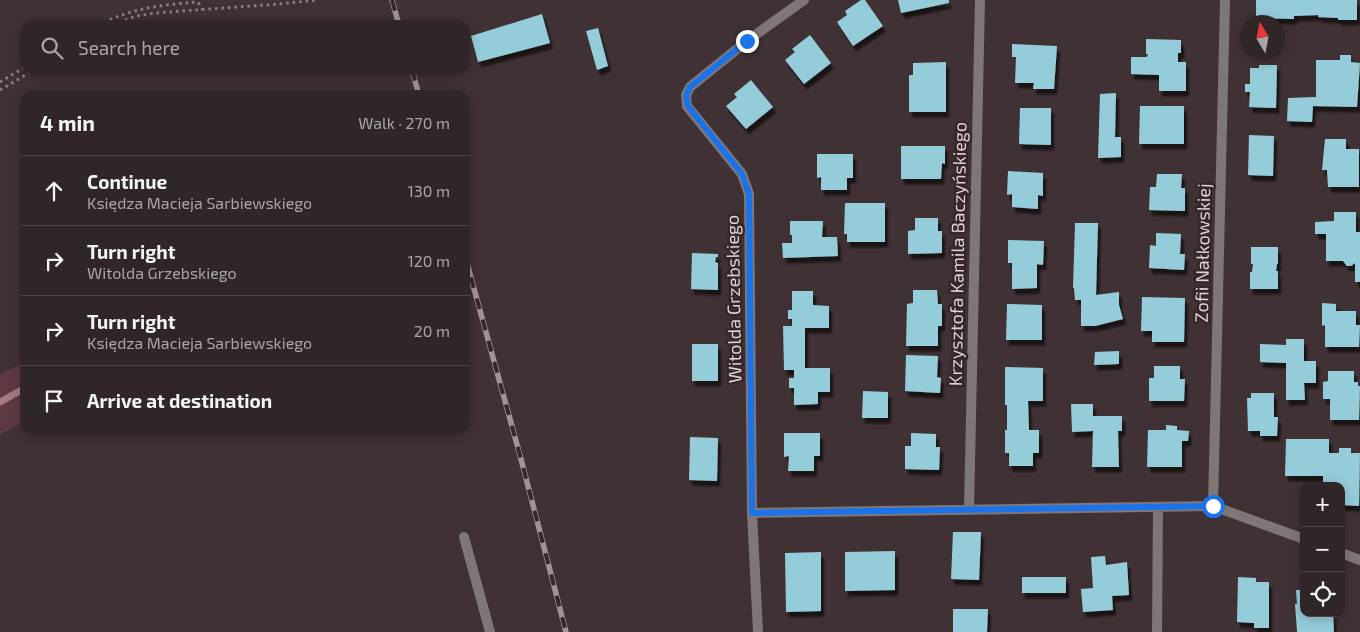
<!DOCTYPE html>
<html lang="en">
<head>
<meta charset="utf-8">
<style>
  body { margin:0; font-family:"Exo 2",sans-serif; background:#3c3133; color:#f1f3f6 }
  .controls { position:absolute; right:15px; bottom:15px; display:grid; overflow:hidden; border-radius:10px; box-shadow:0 2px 12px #0003 }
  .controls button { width:45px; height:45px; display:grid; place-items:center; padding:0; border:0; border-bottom:1px solid #4b4244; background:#302527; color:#f1f3f6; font:25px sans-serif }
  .compass { position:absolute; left:1240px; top:15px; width:45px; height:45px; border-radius:50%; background:#302527; box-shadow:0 2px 12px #0003; rotate:350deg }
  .stop { position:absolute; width:15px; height:15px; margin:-11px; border:4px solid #1a73e8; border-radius:50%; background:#fff }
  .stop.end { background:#1a73e8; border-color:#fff; box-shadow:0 1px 5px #0008 }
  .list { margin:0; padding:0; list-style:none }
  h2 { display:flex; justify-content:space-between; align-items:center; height:65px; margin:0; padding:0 20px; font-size:21px }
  h2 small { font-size:16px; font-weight:400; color:#a8a5a7 }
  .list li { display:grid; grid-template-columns:32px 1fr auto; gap:15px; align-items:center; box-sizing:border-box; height:70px; padding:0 20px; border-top:1px solid #4b4244 }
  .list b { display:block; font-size:19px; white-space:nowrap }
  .list p { margin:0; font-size:16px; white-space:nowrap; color:#a8a5a7 }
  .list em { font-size:16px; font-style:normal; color:#a8a5a7 }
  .icon { flex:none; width:28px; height:28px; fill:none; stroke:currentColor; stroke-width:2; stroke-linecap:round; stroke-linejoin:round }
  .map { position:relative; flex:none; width:1360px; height:632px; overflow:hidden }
  .search { position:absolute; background:#302527; box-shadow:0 2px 12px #0003; left:20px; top:20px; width:450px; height:55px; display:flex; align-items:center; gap:12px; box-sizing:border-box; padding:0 18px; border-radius:15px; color:#a8a5a7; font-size:19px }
  .panel { position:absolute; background:#302527; box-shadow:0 2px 12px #0003; left:20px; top:90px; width:450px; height:345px; border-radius:15px }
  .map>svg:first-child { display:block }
  .green { fill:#5e3942 }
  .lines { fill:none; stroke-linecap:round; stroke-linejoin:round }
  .stream { stroke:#a67882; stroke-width:7 }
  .building { fill:#95ccd9; filter:url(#shadow) }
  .path { stroke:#8a7d7f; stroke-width:3; stroke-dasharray:2.5 4; stroke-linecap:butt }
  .lane { stroke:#7f7678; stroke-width:10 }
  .street { stroke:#7f7678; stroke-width:10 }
  .rail-casing { stroke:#a09395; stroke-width:5.5 }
  .rail { stroke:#36272a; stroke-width:4; stroke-dasharray:11; stroke-linecap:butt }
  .route { stroke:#1a73e8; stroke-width:6 }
  .labels { text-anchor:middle; stroke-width:5; stroke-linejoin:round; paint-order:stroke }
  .street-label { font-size:18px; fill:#ded3d5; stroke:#36272a }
</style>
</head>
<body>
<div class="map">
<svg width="1360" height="632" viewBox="0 0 1360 632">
  <defs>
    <filter id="shadow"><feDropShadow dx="3" dy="5.5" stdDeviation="1" flood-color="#0009"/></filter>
  </defs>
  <rect width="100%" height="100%" fill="#403134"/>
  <path class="green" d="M25 362V420L0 435V375Z"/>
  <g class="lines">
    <path class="stream" d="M0 402 25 388"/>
  </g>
  <path class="building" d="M861 0H865L883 26 853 46 837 22 847 15 845 11Z
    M898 0H949V3L901 13Z
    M1256 0H1357V20H1338V18L1318 17V15L1294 16V19L1256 18Z
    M542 14 550 43 478 62 471 36Z
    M598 28 608 66 597 70 586 31Z
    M810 35 831 63 804 84 785 60 795 52 792 49Z
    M1146 39 1181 40V53H1178V62H1186V91H1159V75L1131 74V57H1147L1148 54H1146Z
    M1012 44 1057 46 1054 89H1033L1034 83H1015L1016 57H1012Z
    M1340 55H1351V62L1360 63 1357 107 1313 106 1312 122 1287 121 1288 98 1316 97V60H1340Z
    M946 62V112H909V75H913V63Z
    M1259 65H1277L1276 108 1249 107 1250 92H1245V84H1250V68H1259Z
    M751 80 773 107 746 129 726 106 737 97 734 94Z
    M1116 93 1115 137H1121V157L1098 158 1100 94Z
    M1140 106H1184V144H1139Z
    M1020 108H1051V145L1019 144Z
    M1249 135 1274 136 1273 176 1248 175Z
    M1325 139H1346V149H1359V187H1328L1327 170H1322Z
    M901 146H945V164L942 163 941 179H901Z
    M817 154H853V178H847V190H821V177L817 178Z
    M1008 171 1043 173V196L1038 195V209L1012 207V194L1007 195Z
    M1157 174H1182L1181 188H1185V211L1149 210 1150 187H1156Z
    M845 203H885V242H847V234H844Z
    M1334 212H1356V232H1360V282H1355V263L1351 266H1347L1343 261H1326V234H1315V222L1334 221Z
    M915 218H938V231H942V253L908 254V231L915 230Z
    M790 221H823L822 237H837L838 256 783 258 782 243H792V235H790Z
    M1075 223H1098L1096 295 1119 292V305L1123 319 1095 326H1081V300H1075L1074 288H1073Z
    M1156 233 1181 234 1180 254H1185L1184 270 1149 268 1150 245 1156 246Z
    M1008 240 1044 241 1043 265 1037 264V288L1012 289V263H1008Z
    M1251 247H1278V264H1277L1276 271H1278V289H1250V272H1252L1253 264H1251Z
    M692 253 718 254V257H716L715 262 718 263V290L691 289Z
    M913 290H937L938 304H942V326H938V346H906L907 304 913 303Z
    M792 291H813V305L829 306V328H805V368H830V392H818V404L794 405V388H789V378H794V370H784L783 326H792V319H788V310H792Z
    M1142 297 1185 298 1184 342H1152V331H1141Z
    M1322 303 1336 304V311H1356V325H1360L1359 347H1325V325L1322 326Z
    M1007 304 1042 305V340H1006Z
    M1286 339H1304V361H1316V383H1304L1305 400H1286V363L1260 362V344L1286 345Z
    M692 344H718V381H692Z
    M1119 351V364L1094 365 1095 352Z
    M906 355 938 356 937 377 941 378 940 393 905 391Z
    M1154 366H1180V379H1185L1184 401H1149V378H1154Z
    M1005 367 1043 368V401H1028L1029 430H1039V453H1033V466H1009V453H1005V430H1007V405H1005Z
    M1328 371H1354V382H1358V386H1360L1359 420H1330V399H1323V382L1328 381Z
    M863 391 888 392V418H862Z
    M1251 393H1274V417H1278L1277 436H1260V431H1248L1247 398H1251Z
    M1071 404H1093V416H1122V431H1118L1119 467H1092L1093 431 1072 432Z
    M1166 425 1177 426V430L1189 431 1188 441H1182V467H1147L1148 430H1166Z
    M784 433H820V456H814V471H788L789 456 784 457Z
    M911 433 936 434V447H940L939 470 905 469V446H911Z
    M690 437 718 438 717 481 689 480Z
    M1286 439H1329V453H1339V448H1351V453H1360L1359 506 1341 505V486H1323V476H1285Z
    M953 532H981L979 580 951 579Z
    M895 551V590L845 591V552Z
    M821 552V611L786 612 785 553Z
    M1105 556 1106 565 1127 562 1129 595 1112 596 1113 610 1083 612 1081 589 1093 588 1091 557Z
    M1022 577H1066V593H1022Z
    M1238 577 1256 578V582H1269V628H1254V623L1237 622Z
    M1296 590H1304V613H1333L1334 632H1297L1295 604H1297Z
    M953 609H988L987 632H953Z"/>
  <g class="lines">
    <path class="path" d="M98 25C133 8 159 5 198 2L202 9
      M113 25 136 16 155 13 279 4 317 0
      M0 82 25 67
      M0 90 34 70"/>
    <path class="lane" d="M752 513 758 632
      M464 537 490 632"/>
    <path class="street" d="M804 0 747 41 690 87 686 95 687 106 742 174 749 194 752 513 1213 506 1304 539
      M1213 506 1225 0
      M969 509 980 0
      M1341 553 1360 560
      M1157 632 1158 507"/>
    <defs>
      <path id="rail" d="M392 0 399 25
        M412 70 419 95
        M465 256 521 459 566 632"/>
    </defs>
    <use href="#rail" class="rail-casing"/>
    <use href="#rail" class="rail"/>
  </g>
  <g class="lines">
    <path class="route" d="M747 41 690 87 686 96 688 106 742 174 749 194 752 513 1213 506"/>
  </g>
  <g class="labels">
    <g class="street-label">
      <text transform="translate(1203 253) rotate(-89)" y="6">Zofii Nałkowskiej</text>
      <text transform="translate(958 254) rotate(-89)" y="6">Krzysztofa Kamila Baczyńskiego</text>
      <text transform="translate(734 299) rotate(-91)" y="6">Witolda Grzebskiego</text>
    </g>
  </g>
</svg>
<div class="controls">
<button>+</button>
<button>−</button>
<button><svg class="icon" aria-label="locate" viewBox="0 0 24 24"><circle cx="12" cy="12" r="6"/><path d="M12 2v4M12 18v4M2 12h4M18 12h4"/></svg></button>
</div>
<svg class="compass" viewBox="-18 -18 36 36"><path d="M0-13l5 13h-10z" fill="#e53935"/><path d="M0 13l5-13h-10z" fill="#a8a5a7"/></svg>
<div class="stop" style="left:1213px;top:506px"></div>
<div class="stop end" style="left:747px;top:41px"></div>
<div class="search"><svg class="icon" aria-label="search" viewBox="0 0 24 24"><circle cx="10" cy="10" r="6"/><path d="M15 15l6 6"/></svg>Search here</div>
<section class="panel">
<h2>4 min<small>Walk · 270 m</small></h2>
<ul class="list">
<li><svg class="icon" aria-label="ahead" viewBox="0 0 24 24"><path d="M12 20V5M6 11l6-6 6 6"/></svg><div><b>Continue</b><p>Księdza Macieja Sarbiewskiego</p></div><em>130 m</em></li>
<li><svg class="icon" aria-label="right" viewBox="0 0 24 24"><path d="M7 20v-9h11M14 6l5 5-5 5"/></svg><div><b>Turn right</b><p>Witolda Grzebskiego</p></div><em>120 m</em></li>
<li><svg class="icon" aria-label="right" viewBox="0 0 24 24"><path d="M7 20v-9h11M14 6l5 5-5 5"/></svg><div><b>Turn right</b><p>Księdza Macieja Sarbiewskiego</p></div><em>20 m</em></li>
<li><svg class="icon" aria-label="arrive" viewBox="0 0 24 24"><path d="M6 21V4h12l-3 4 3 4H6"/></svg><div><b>Arrive at destination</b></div></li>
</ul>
</section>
</div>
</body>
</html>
